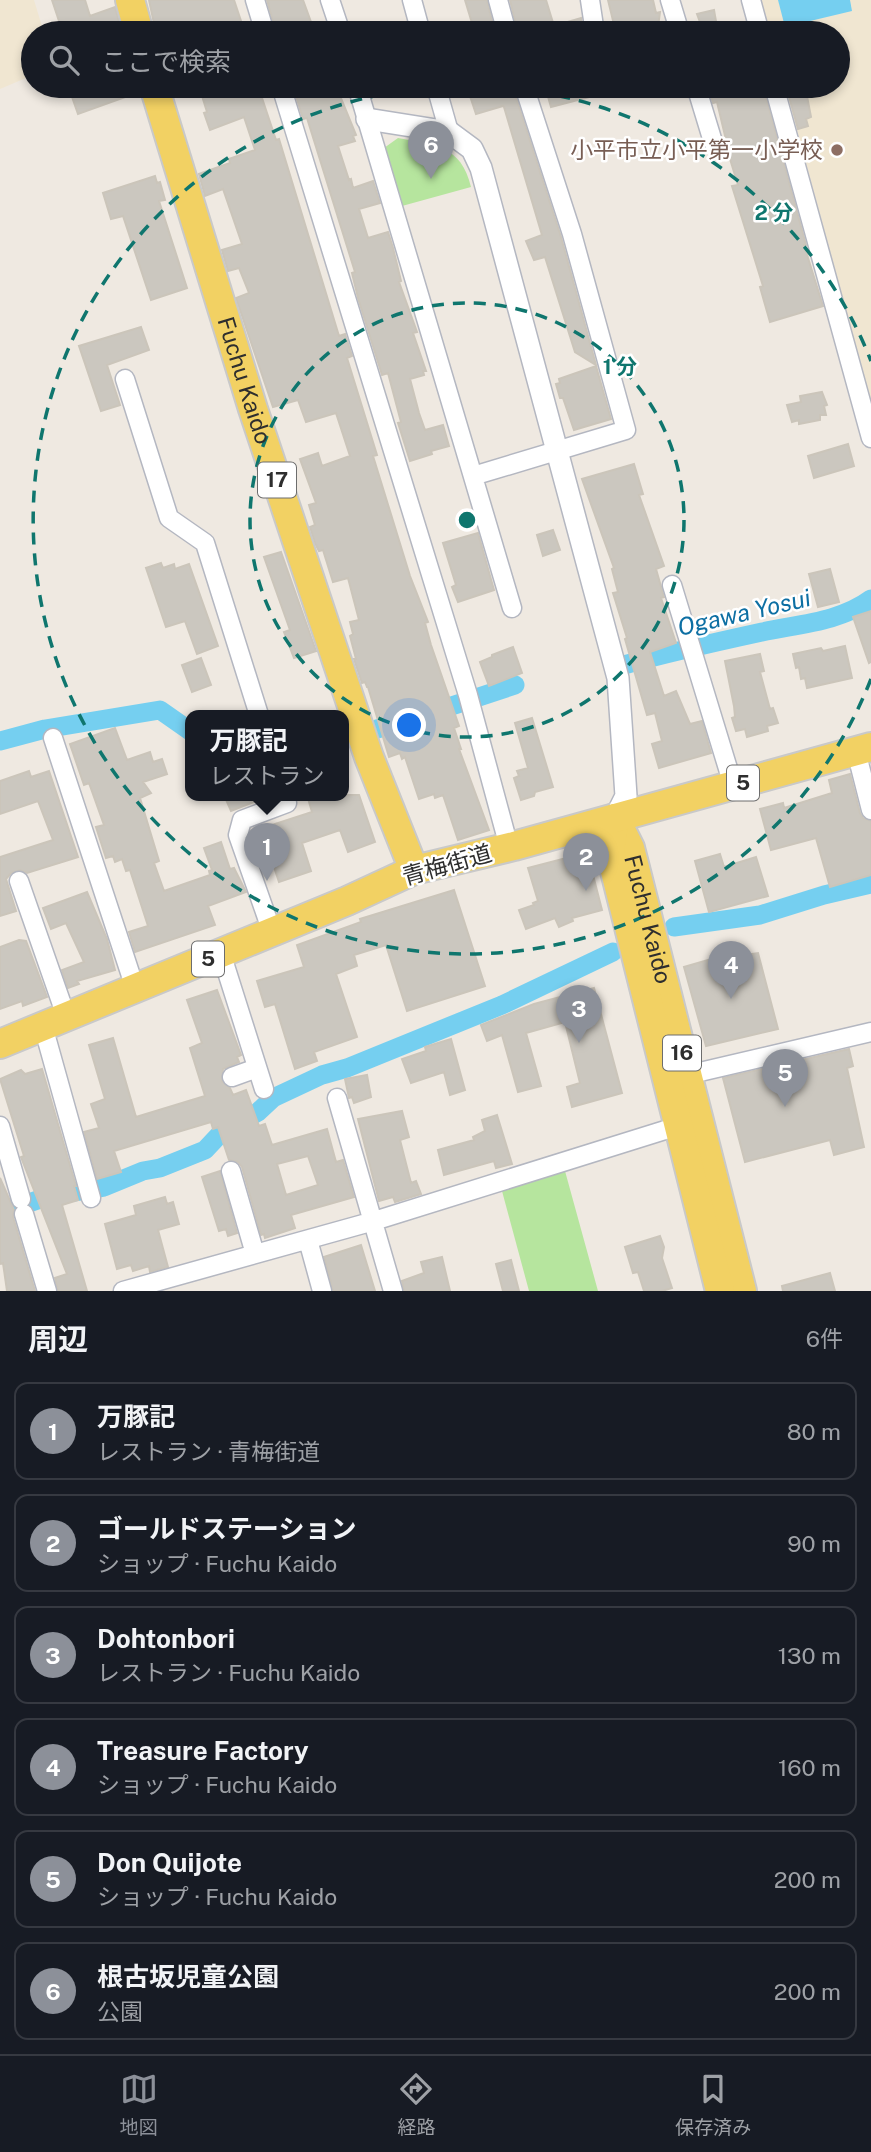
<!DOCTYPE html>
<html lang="ja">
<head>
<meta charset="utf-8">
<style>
  body { margin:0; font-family:"Public Sans","Noto Sans JP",sans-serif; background:#20242c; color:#f1f3f6 }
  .you { position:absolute; left:410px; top:726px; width:24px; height:24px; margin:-18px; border:5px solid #fff; border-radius:50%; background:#1a73e8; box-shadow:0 0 0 10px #1a73e833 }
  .badge { display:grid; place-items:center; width:46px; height:46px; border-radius:50%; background:#8c9099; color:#fff; font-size:23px; font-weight:700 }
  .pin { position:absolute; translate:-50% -58px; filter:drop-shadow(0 2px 4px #0008) }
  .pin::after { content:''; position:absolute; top:37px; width:24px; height:21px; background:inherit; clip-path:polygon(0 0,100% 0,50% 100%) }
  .popup { position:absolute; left:185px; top:710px; width:164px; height:91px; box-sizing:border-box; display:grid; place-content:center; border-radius:14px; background:#171b24; filter:drop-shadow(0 2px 5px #0005); font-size:23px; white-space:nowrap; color:#9ea1a6 }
  .popup b { font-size:26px; color:#f1f3f6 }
  .popup::after { content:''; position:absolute; left:50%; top:100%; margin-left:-14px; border:14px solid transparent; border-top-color:#171b24 }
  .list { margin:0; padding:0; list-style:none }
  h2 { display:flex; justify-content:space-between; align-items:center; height:91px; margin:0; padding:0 28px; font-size:30px }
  h2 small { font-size:23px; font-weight:400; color:#9ea1a6 }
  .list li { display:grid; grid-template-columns:46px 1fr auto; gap:21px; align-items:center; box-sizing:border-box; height:98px; margin:0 14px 14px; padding:0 14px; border:2px solid #363941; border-radius:14px }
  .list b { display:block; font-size:26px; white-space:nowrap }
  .list p { margin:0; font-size:23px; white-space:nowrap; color:#9ea1a6 }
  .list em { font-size:23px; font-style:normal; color:#9ea1a6 }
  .icon { flex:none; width:38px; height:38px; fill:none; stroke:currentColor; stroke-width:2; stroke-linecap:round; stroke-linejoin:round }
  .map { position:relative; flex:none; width:871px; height:1291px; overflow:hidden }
  .search { position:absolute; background:#171b24; box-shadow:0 4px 10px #0003; left:21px; right:21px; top:21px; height:77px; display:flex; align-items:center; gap:18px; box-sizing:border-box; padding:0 24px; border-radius:38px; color:#9ea1a6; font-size:26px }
  .sheet { height:763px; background:#171b24 }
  nav { display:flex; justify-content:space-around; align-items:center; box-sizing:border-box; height:98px; border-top:2px solid #363941; background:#171b24; font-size:19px; color:#9ea1a6 }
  nav a { display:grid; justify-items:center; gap:4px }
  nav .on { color:#8c9099 }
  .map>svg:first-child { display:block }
  .education { fill:#f0e6d1 }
  .green { fill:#b6e59e }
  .water { fill:#75cff0 }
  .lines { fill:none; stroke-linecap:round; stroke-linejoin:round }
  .canal { stroke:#75cff0; stroke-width:19 }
  .building { fill:#cbc7bf; stroke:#cbc5ba; stroke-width:2; fill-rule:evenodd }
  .minor-casing { stroke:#b4b7c1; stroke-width:21 }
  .tertiary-casing { stroke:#b4b7c1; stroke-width:24 }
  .primary-casing { stroke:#c9c9c9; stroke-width:32 }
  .minor { stroke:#fff; stroke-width:18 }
  .tertiary { stroke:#fff; stroke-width:21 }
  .primary { stroke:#f2d163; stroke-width:28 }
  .ring { fill:none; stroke:#0f766e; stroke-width:3.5; stroke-dasharray:12 9 }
  .education-dot { fill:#8d6e63; stroke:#fff; stroke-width:2.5 }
  .labels { text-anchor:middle; stroke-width:5; stroke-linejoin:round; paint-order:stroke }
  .shield { fill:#fff; stroke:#6d6d6d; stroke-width:2 }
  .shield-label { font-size:21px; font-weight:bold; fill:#2e2e2e }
  .education-label { font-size:23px; fill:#785e54; stroke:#fff; text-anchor:end }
  .street-label { font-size:23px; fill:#2e2e2e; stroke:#fff }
  .water-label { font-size:24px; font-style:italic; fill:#0d6fa3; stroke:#fff }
  .centre { fill:#0f766e; stroke:#fff; stroke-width:3.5 }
  .ring-label { font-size:21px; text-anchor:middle; font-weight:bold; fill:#0f766e; stroke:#fff; stroke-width:5; stroke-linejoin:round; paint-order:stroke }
</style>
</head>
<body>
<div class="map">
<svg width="871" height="1291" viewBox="0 0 871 1291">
  <rect width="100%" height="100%" fill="#efe9e1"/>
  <path class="education" d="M0 0H34L44 33H33V75L0 89Z
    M761 0H871V402L785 86H838V33H770Z"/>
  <path class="green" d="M398 138C435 145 461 145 471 187L402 206 384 148Z
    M565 1171 598 1291H529L502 1191Z"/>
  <path class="water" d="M778 0H850L852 11 785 27Z"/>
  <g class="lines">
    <path class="canal" d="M624 665C670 652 716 642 762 632 799 624 840 622 871 599
      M377 729 406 721 515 685
      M0 741 45 729 160 710 190 731
      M674 927 760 915 824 895 871 884
      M0 1213 49 1196 104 1187 143 1171 160 1168 205 1150 220 1134 258 1112 273 1098 322 1075 347 1068 502 1005 613 952"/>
  </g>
  <path class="building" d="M52 0H85L90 16 115 7 122 33H63Z
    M149 0H234L245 33H156Z
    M267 0H303L315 33H276Z
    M465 0H487L495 33H475Z
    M510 0H546L554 26 581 18 583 32 518 33Z
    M608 0H653L656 13 660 12 658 27 640 32 639 30 616 33Z
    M714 10 717 27 703 30 697 14Z
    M84 86H138L139 92 78 114 70 91Z
    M199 86H258L276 140 279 139 339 336 345 334 352 356 347 358 377 455 373 456 410 576 428 622 425 623 431 645 459 726 454 728 461 749H459L489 830 458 840 443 795 435 798 434 794 419 799 405 757 402 759 400 753 389 757 368 687H367L365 682 362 683 354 659H356L350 636 353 634 350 622 359 620 348 578 333 582 323 550 319 551 315 543 310 527 315 525 309 505 316 503 300 459 318 453 322 466 350 456 336 413 306 422 298 400 273 407 236 298 249 293 239 268 228 271 222 250 242 244 223 189 205 196 199 174 230 163 229 159 255 150 244 117 210 130 204 113 207 112Z
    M293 86H336L356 135 353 136 355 141 338 146 349 180 351 179 353 188 373 181 380 203 359 209 368 238 388 232 393 248 401 281 399 282 417 332 413 333 426 371H423L424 375 410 379 419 413 425 430 443 425 449 446 431 451 432 454 410 461 398 423 401 422 388 373 382 375 358 298 352 273 355 272 307 118 303 119Z
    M545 86H615L616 90 551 107Z
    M708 86H763L806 245H804L823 306 770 322 760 287 763 286 732 186 738 185 730 159 725 160 722 148 727 144 717 102 713 103Z
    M786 86H805L811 117 806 119 808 126 798 129Z
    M513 88 561 237 596 365 575 352 545 257 534 260 526 241 542 235 504 107 503 106 476 114 470 96 491 89 492 94Z
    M155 176 157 183 160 182 165 200 159 201 187 288 151 300 123 216 111 219 103 193Z
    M141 327 149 350 107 365 120 405 101 411 79 346Z
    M596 366 611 419 574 430 563 398H560L556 384 560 383 559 379Z
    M822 392 827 405 824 406 826 415H820V420L799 424V420L792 422 787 405 801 402 800 396Z
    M848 444 854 466 814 478 808 456Z
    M634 464 643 494 639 495 664 566 656 569 664 597 661 598 676 643 650 652 664 696 676 691 690 724 702 721 711 753 659 768 652 744 662 741 655 713 647 715 625 639 627 638 613 593 618 592 612 569 614 568 582 479Z
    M553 530 560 550 543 556 537 535Z
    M478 533 494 590 458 602 452 587 456 585 443 543Z
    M281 552 316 651 294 658 284 632 290 630 264 557Z
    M161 563 163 568 174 564 175 569 189 564 218 646 197 654 185 621 166 627 146 568Z
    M830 569 839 602 818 607 809 574Z
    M871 611V662L869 663 853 617Z
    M845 646 852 678 807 688 805 678 801 679 799 667 796 668 793 654 821 648 823 651Z
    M513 647 522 673 489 686 480 662 492 657V655Z
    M760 654 764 671 760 672 770 709 773 708 778 723 767 726 768 731 747 737 745 729 736 731 732 718 735 717 734 706 725 661Z
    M201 658 211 685 192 692 182 665Z
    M532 718 553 787 535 792 534 796 521 800 514 778 519 776 517 771 528 768 515 723Z
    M115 728 127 760 150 752 153 762 162 759 167 774 143 782 151 793 140 798 159 861 154 863 164 891 210 875 209 871 212 870 204 848 221 842 230 869 234 868 246 892 208 906 215 925 135 952 129 932 148 926 130 870 126 871 122 859 115 862 113 856 106 858 96 827 104 825 89 783 84 785 70 744Z
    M29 771 31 777 49 771 78 857 27 873 20 870 11 873 6 879 16 911 0 916V857L53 840 38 801 0 814V781Z
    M850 774 860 813 863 818 871 821V875L830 887 816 838 771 850 760 809 783 803 784 808 832 793 829 780Z
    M224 795H269V796L231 811Z
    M307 795H359L375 842 348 852 340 830 302 843 311 871 279 882 269 852 260 855 253 831 312 812Z
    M720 854 724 867 756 857 768 896 709 912 695 861Z
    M578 855 580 865 587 863 590 874 593 875 602 910 572 918 573 921 559 927 555 918 526 929 519 910 534 905 533 903 538 901 528 868Z
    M454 890 485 986 407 1011 386 945 354 955 357 966 336 974 357 1037 314 1052 317 1061 295 1069 275 1004 265 1007 257 981 304 967 297 945 361 922 360 919Z
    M87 892 107 939 115 970 77 981 79 984 68 988 62 970 84 962 66 923 51 929 43 908Z
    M19 940 26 941 47 997 23 1006 22 1001 0 1009V947Z
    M758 953 778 1029 706 1046 684 967 708 960Z
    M594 988 622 1093 572 1107 567 1087 580 1083 565 1022 526 1033 541 1086 518 1092 502 1035 487 1041 481 1025 534 1004Z
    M217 990 241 1055 237 1057 239 1062 223 1069 222 1081 230 1088 233 1095 246 1090 259 1126 265 1124 272 1145 327 1129 336 1162 343 1160 354 1197 291 1215 295 1228 265 1238 264 1234 261 1235 242 1167 238 1162 229 1160 218 1127 213 1129 211 1122 114 1151 121 1172 97 1179 84 1132 99 1128 91 1104 105 1099 89 1045 113 1038 136 1117 205 1096 190 1048 202 1043 187 1000ZM308 1156 318 1185 286 1195 277 1164Z
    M451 1039 465 1090 450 1095 444 1072 411 1083 402 1059 426 1051 425 1047Z
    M849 1049 853 1066 847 1068 864 1147 834 1155 830 1140 745 1162 723 1078Z
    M42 1069 76 1186H74L78 1200 62 1205 87 1291H58L55 1278 67 1274 21 1157 24 1156 0 1079 21 1070 25 1074Z
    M367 1075 371 1097 354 1103 352 1097 349 1098 345 1079Z
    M402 1111 409 1137 400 1140 411 1183 416 1181 421 1194 395 1202 393 1197 379 1201 358 1119Z
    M497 1115 512 1164 496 1168 494 1161 444 1175 438 1150 474 1140 473 1137 485 1131 482 1120Z
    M220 1171 237 1233 228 1236 226 1229 219 1231 202 1177Z
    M0 1178 14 1210 13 1217 35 1291H7L3 1263 0 1264Z
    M165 1197 167 1204 173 1202 179 1224 158 1230 168 1267 150 1272 149 1266 133 1271 131 1265 117 1269 105 1224 136 1215 134 1206Z
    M660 1236 664 1247 662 1258 672 1288 662 1291H644L638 1272 633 1273 625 1247Z
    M361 1245 375 1291H333L324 1257Z
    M442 1257 450 1291H404L402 1281 424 1273 421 1262Z
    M511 1260 519 1291H503L496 1264Z
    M830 1273 835 1291H783L782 1286Z"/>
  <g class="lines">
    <defs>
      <path id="minor" d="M255 0 265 33
        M330 0 341 33
        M412 0 421 33
        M498 0 507 33
        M590 0 595 33
        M670 0 680 33
        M751 0 760 33
        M281 86 468 695 509 847
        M357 86 512 608
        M436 86 449 132
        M696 86 713 142
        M774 86 871 438
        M125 379 169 518 205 543 259 715
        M473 476 626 430 572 234 524 86
        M672 585 733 785
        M53 738 135 988
        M856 751 871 810
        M19 881 66 1016
        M272 932 238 835 242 820 287 803 285 795
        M221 953 264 1089
        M43 1026 91 1198
        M687 1075 871 1032
        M232 1077 257 1068
        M337 1098 393 1291
        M0 1126 21 1199
        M231 1171 255 1254
        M24 1214 47 1291
        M308 1240 322 1291
        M123 1291 374 1221 678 1126"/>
      <path id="tertiary" d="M367 119 449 132 472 149 481 168 618 678 626 796 615 818"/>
      <g id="primary">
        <path d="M130 0 139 33"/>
        <path id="s1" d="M154 86 253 409 369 757 414 870"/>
        <path id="s2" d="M615 818 630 848 742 1291"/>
        <path d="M615 818 610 851 720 1291"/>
        <path d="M0 1044 347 901 414 870 514 846 871 747"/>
      </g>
    </defs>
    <use href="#minor" class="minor-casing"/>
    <use href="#tertiary" class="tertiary-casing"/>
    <use href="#primary" class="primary-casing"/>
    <use href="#minor" class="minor"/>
    <use href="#tertiary" class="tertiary"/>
    <use href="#primary" class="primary"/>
  </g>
  <g class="ring">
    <circle cx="467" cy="520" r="217"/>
    <path d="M871 679A434 434 0 1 1 871 361"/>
  </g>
  <circle class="education-dot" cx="837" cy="150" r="7"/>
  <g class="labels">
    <g class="shield">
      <rect x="258" y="462.5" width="38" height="35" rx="5"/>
      <rect x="727" y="765.5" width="32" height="35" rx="5"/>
      <rect x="192" y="941.5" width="32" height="35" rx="5"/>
      <rect x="663" y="1035.5" width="38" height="35" rx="5"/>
    </g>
    <g class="shield-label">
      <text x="277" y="487">17</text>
      <text x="743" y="790">5</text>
      <text x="208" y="966">5</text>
      <text x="682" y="1060">16</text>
    </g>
    <g class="education-label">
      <text x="823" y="158">小平市立小平第一小学校</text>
    </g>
    <g class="street-label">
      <text dy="8" stroke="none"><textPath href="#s1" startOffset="308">Fuchu Kaido</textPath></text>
      <text transform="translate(447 865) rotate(-16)" y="8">青梅街道</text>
      <text dy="8" stroke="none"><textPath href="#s2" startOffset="107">Fuchu Kaido</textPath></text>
    </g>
    <g class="water-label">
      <text transform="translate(744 613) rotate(-13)" y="8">Ogawa Yosui</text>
    </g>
  </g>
  <circle cx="467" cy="520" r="10" class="centre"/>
  <g class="ring-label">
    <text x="774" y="220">2 分</text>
    <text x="620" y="374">1 分</text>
  </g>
</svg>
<div class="you"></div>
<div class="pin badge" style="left:267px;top:881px">1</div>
<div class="popup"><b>万豚記</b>レストラン</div>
<div class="pin badge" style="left:586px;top:891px">2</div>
<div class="pin badge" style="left:579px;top:1043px">3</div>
<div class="pin badge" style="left:731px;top:999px">4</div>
<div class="pin badge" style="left:785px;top:1107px">5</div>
<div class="pin badge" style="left:431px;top:179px">6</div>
<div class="search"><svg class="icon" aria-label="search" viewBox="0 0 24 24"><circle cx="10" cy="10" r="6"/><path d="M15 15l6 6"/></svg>ここで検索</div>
</div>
<section class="sheet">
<h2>周辺<small>6件</small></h2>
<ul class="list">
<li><span class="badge">1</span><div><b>万豚記</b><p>レストラン · 青梅街道</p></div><em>80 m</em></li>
<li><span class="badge">2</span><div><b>ゴールドステーション</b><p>ショップ · Fuchu Kaido</p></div><em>90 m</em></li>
<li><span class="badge">3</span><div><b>Dohtonbori</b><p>レストラン · Fuchu Kaido</p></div><em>130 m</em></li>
<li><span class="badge">4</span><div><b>Treasure Factory</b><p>ショップ · Fuchu Kaido</p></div><em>160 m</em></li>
<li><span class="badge">5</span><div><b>Don Quijote</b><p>ショップ · Fuchu Kaido</p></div><em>200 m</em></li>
<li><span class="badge">6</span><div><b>根古坂児童公園</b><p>公園</p></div><em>200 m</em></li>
</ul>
</section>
<nav>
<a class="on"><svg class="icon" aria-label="map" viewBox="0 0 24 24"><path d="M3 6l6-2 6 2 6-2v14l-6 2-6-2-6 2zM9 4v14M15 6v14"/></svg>地図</a>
<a><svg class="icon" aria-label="directions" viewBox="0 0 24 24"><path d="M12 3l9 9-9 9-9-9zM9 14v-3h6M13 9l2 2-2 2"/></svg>経路</a>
<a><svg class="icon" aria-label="saved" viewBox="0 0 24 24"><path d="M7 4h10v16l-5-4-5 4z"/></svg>保存済み</a>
</nav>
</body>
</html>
